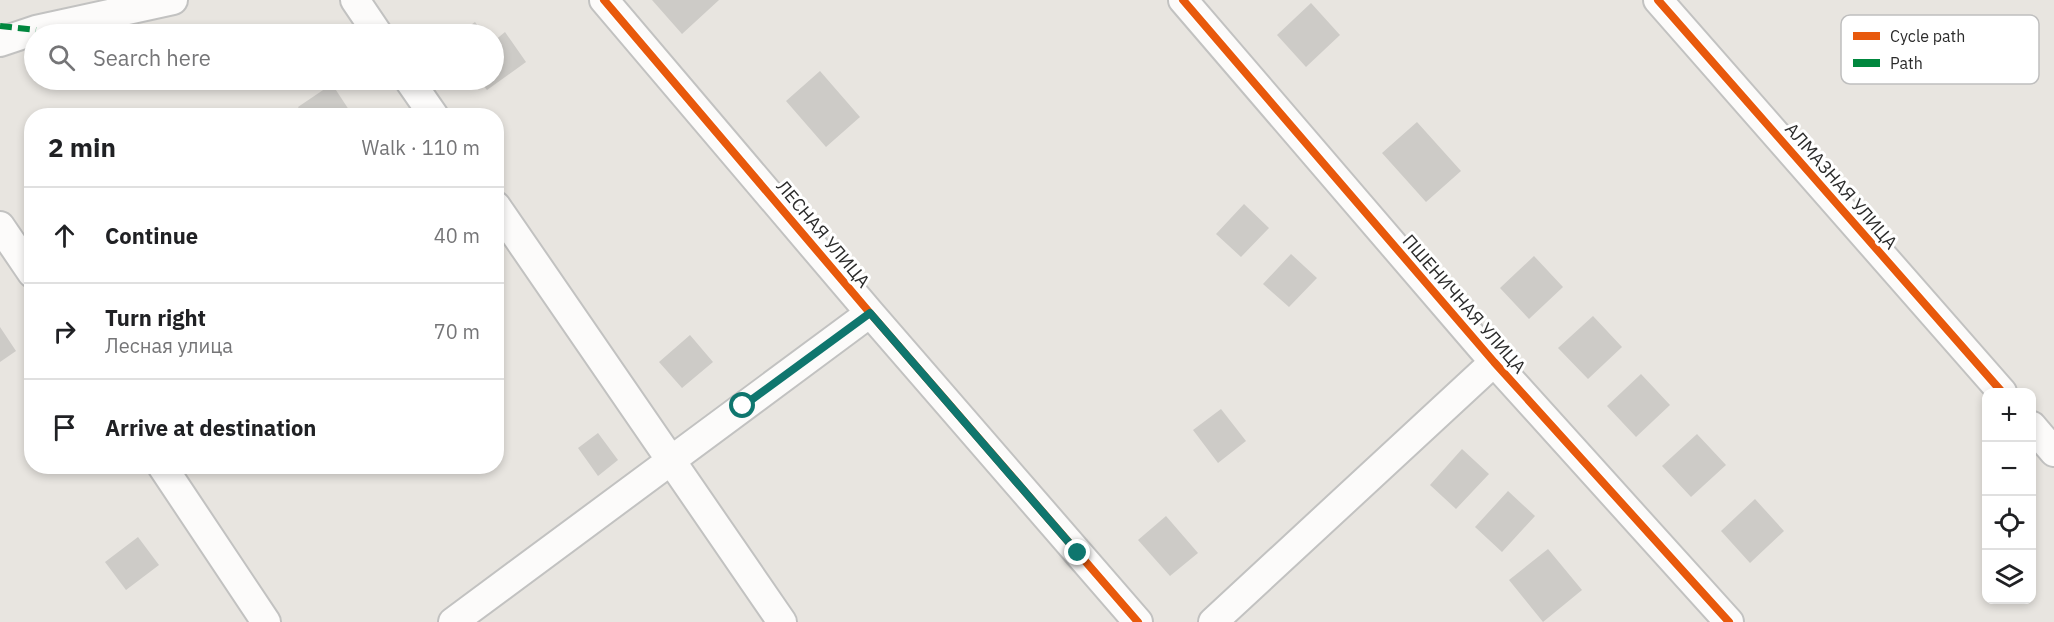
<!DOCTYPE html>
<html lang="en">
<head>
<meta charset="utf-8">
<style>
  body { margin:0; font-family:"IBM Plex Sans",sans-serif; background:#f2f2f2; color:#202124 }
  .controls { position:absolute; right:18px; bottom:18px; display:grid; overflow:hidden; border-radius:12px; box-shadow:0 3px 9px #0003 }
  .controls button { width:54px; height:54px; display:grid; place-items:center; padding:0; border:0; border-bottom:2px solid #e0e0e0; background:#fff; color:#202124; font:30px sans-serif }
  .stop { position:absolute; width:18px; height:18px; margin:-14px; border:4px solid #0f766e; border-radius:50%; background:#fff }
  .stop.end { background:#0f766e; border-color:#fff; box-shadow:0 2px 6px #0008 }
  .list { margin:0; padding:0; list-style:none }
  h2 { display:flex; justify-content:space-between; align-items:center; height:78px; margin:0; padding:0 24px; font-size:26px }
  h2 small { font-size:20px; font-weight:400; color:#757577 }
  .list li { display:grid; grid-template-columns:39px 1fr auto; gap:18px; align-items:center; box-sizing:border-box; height:96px; padding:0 24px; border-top:2px solid #e0e0e0 }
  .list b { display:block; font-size:22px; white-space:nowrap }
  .list p { margin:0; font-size:20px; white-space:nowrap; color:#757577 }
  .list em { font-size:20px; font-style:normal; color:#757577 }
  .icon { flex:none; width:33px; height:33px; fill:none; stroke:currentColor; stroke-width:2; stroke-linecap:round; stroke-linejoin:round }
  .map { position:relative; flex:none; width:2054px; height:622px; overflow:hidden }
  .search { position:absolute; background:#fff; box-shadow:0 3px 9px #0003; left:24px; top:24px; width:480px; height:66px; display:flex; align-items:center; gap:15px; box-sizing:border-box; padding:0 21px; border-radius:33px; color:#757577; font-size:22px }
  .panel { position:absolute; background:#fff; box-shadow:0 3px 9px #0003; left:24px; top:108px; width:480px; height:366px; border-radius:24px }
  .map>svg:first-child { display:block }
  .building { fill:#cdcbc7 }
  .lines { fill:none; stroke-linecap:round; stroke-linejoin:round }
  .minor-casing { stroke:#c2c2c1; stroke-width:32 }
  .minor { stroke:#fcfbfa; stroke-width:28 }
  .quiet { stroke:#00873e; stroke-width:6; stroke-dasharray:12 6; stroke-linecap:butt }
  .cycleway-casing { stroke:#fff; stroke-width:11 }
  .cycleway { stroke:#e8590c; stroke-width:8 }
  .route { stroke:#0f766e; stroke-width:8 }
  .labels { text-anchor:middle; stroke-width:6; stroke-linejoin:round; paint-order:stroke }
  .street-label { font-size:18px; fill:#2b2b2b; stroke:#fff }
  .key { fill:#fff; stroke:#bfbfbf; stroke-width:1.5 }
  .key-label { font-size:16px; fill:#2b2b2b }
</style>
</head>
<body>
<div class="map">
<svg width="2054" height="622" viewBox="0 0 2054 622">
  <rect width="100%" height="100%" fill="#e8e5e0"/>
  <path class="building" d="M652 0H719L682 34Z
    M1311 3 1340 35 1306 67 1277 35Z
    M475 22 484 34H458Z
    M505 32 526 62 487 90 479 80H494V41Z
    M820 71 860 117 826 147 786 101Z
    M332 84 353 116H304L298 107Z
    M1417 122 1461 171 1426 202 1382 153Z
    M1244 204 1269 228 1241 257 1216 234Z
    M1291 254 1317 278 1289 307 1263 284Z
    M1534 256 1563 287 1529 319 1500 288Z
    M1593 316 1622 347 1588 379 1558 348Z
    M0 327 16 351 0 362Z
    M690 335 713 362 682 388 659 362Z
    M1641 374 1670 405 1636 437 1607 406Z
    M1221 409 1246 441 1218 463 1193 430Z
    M598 433 618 460 598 476 578 448Z
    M1697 434 1726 465 1691 497 1662 466Z
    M1462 449 1489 474 1456 509 1430 485Z
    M1508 491 1535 516 1502 552 1475 527Z
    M1755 499 1784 531 1750 563 1721 531Z
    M1166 516 1198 553 1170 576 1138 540Z
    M138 537 159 565 126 590 105 562Z
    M1548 549 1582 590 1543 622 1509 580Z"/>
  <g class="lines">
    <defs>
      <path id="minor" d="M355 0 378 34
        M604 0 870 313 1138 622
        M1183 0 1494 362 1729 622
        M1658 0 2002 392
        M0 42 36 30 173 0
        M409 80 434 116
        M496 206 782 622
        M0 226 32 273
        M2032 426 2054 452
        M162 466 266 622
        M453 622 870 313
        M1213 622 1494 362"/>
    </defs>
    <use href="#minor" class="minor-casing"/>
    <use href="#minor" class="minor"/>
    <path class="quiet" d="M0 26 36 30"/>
    <defs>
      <path id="cycleway" d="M604 0 870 313 1138 622
        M1183 0 1494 362 1729 622
        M1658 0 2002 392"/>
    </defs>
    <use href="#cycleway" class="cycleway-casing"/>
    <use href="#cycleway" class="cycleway"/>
  </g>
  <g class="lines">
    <path class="route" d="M743 406 870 313 1078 553"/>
  </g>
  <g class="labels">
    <g class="street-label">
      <text transform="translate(1841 186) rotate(49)" y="6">АЛМАЗНАЯ УЛИЦА</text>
      <text transform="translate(823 234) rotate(50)" y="6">ЛЕСНАЯ УЛИЦА</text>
      <text transform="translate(1464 304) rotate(49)" y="6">ПШЕНИЧНАЯ УЛИЦА</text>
    </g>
  </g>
  <rect x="1841" y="15" width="198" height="69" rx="9" class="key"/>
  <rect x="1853" y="32" width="27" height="8" fill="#e8590c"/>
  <rect x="1853" y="59" width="27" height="8" fill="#00873e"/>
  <g class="key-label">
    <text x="1890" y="42">Cycle path</text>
    <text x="1890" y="69">Path</text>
  </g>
</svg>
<div class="controls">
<button>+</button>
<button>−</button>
<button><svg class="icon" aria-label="locate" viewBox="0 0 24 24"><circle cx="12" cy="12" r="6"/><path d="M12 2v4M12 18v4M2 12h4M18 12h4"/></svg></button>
<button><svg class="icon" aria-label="layers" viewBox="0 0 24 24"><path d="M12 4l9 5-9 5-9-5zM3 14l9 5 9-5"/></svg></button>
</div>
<div class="stop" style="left:743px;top:406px"></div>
<div class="stop end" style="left:1078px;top:553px"></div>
<div class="search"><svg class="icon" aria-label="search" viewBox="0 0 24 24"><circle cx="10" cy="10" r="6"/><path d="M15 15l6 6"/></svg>Search here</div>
<section class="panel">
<h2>2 min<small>Walk · 110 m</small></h2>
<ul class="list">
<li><svg class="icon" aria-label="ahead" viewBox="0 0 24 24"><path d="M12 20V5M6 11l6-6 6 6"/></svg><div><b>Continue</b></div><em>40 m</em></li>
<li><svg class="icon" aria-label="right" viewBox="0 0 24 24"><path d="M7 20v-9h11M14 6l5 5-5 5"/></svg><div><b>Turn right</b><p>Лесная улица</p></div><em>70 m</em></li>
<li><svg class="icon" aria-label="arrive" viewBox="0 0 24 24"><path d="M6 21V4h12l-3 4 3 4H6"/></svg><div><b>Arrive at destination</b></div></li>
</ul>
</section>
</div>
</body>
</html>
